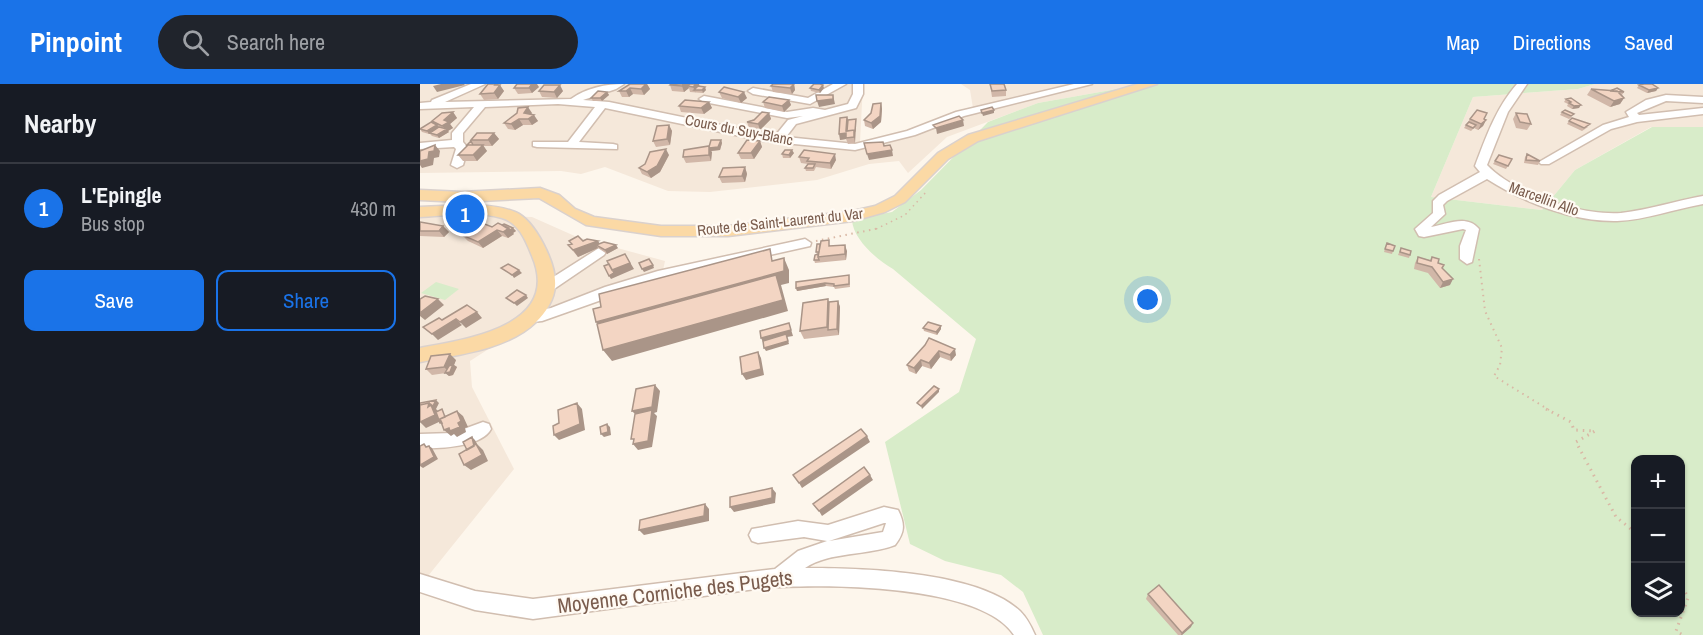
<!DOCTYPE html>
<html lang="en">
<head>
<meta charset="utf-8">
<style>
  body { margin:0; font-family:"Archivo Narrow",sans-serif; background:#20242c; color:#f1f3f6 }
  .controls { position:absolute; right:18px; bottom:18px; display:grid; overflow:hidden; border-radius:12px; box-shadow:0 2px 4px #0004 }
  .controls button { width:54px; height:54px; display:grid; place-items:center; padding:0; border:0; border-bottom:2px solid #363941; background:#171b24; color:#f1f3f6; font:30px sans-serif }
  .you { position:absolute; left:728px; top:216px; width:21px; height:21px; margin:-15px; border:4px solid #fff; border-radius:50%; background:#1a73e8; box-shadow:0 0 0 9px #1a73e833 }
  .badge { display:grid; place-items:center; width:39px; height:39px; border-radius:50%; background:#1a73e8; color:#fff; font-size:20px; font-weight:700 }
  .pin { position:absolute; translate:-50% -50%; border:3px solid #fff; box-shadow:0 2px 6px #0006 }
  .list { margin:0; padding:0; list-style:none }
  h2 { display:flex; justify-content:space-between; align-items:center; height:78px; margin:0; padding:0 24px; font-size:26px }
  h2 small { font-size:20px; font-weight:400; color:#9ea1a6 }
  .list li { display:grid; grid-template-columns:39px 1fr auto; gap:18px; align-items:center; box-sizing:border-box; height:90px; padding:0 24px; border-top:2px solid #363941 }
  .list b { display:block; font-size:22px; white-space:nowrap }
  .list p { margin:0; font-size:20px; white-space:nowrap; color:#9ea1a6 }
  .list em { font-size:20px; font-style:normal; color:#9ea1a6 }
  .actions { display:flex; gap:12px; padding:18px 24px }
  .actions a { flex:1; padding:14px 0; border:2px solid #1a73e8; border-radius:12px; text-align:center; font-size:21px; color:#1a73e8 }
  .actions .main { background:#1a73e8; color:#fff }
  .icon { flex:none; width:33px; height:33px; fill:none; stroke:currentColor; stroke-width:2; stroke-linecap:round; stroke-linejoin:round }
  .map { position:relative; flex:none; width:1283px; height:551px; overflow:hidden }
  header { display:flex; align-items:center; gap:36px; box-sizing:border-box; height:84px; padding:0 30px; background:#1a73e8; color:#fff }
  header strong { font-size:28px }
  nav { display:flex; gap:33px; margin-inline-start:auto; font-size:21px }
  .search { width:420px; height:54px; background:#20242c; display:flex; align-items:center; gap:15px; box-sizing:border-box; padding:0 21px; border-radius:33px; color:#9ea1a6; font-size:22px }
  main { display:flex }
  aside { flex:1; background:#171b24 }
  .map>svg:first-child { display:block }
  .residential { fill:#f5e8da }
  .green { fill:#d8ecc9; fill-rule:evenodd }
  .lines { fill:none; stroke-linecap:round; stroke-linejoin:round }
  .minor-casing { stroke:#d1beb0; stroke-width:3 }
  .major-casing { stroke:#dad1cd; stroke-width:3 }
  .path-far2 { stroke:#d9b8a5; stroke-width:1.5; stroke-dasharray:1.5 4; stroke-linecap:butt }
  .path-far1 { stroke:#d9b8a5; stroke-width:2; stroke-dasharray:1.5 4.5; stroke-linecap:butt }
  .path { stroke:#d9b8a5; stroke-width:3; stroke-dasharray:1.5 5; stroke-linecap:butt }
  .minor { fill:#fff; fill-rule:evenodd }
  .major { fill:#fbd9a5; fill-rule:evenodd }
  .wall { fill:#d1b7a8 }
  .shaded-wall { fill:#aa9588 }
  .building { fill:#f3d5c3; stroke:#aa9588; stroke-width:1.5 }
  .labels { text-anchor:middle; stroke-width:4.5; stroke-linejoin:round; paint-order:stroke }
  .far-street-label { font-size:15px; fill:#7a5c4d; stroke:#fffaf3 }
  .near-street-label { font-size:21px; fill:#7a5c4d; stroke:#fffaf3 }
</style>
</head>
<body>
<header>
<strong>Pinpoint</strong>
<div class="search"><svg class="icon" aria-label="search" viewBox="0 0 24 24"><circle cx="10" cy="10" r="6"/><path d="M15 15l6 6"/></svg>Search here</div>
<nav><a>Map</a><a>Directions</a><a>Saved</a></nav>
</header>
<main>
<aside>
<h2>Nearby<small></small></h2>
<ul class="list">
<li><span class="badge">1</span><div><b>L'Epingle</b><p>Bus stop</p></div><em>430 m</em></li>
</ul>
<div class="actions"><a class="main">Save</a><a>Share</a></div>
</aside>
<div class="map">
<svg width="1283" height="551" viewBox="0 0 1283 551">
  <rect width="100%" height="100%" fill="#fdf6ec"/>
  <path class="residential" d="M0 0H443L440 58 486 48 553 24 550 6 541 0H725L618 19 527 53 488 89 479 77 449 80 397 96 290 108 248 107 185 83 161 90 141 87 0 89Z
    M1175 0H1283V43H1231L1155 86 1122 126 1011 113 1053 13 1158 5Z
    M46 131 112 133 157 153 245 177 242 191 163 218 92 250 50 277 52 303 94 385 0 502V133Z"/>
  <path class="green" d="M725 0H1175L1158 5 1053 13 1011 113 1122 126 1155 86 1232 43H1283V551H623L603 508 581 491 525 477 490 460 465 358 539 308 556 255 473 185C457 176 433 155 432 136L472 128 501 106 568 38 618 19ZM1216 376H1260V528H1216Z
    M16 198 39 205 25 216 1 209Z"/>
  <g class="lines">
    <defs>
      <path id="minor" d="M51 0H65L25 18 151 15C166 4 186 0 204 0L196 5 163 16 189 18 355 52 368 36 383 32 367 34 284 18 279 15 284 12 367 28 393 24 405 26 428 20 433 10V0H443V10L436 24 376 40 366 53 435 60 487 47 536 28 654 0H672L544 32 495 51 435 66 344 57 185 24 159 58 193 60 197 61V65L117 63 113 62V58H148L175 23 138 20 65 23 43 49V58L48 64 43 81 37 84 31 81 36 65 34 63 0 65V59L32 56V49L54 23 0 25V19L11 18 12 16Z
        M413 0H426L390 20 333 10 328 7 333 4 388 14Z
        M1097 0H1107L1088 28 1067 81C1095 110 1161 132 1201 129 1229 126 1255 117 1283 112V120C1254 125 1226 136 1197 137 1153 138 1103 118 1067 95L1027 117 1023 121 1025 130 1011 143C1028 140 1047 130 1059 145L1052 178 1047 180 1040 175V162L1046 146 1043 145 1004 153 999 152 995 145 1013 129V117L1019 111 1060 88 1055 82C1066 53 1076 24 1097 0Z
        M1246 11 1283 13V19L1246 17 1217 29 1219 31 1283 24V30L1217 38 1191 45 1129 80H1121L1119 78 1183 41 1209 33 1206 28 1226 16Z
        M385 155 391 159 390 162 238 196 122 237 112 238 105 233 107 229 131 224 185 203 238 187Z
        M179 164 184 165 186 168 184 171 134 205H124L122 202 124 199Z
        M63 338 69 340 71 345C62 363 18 365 0 364V350L33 349Z
        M464 423 478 426C485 440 485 448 475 461 447 472 411 467 385 484 441 484 557 487 600 527 607 534 611 542 615 551H594C560 499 400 500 343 504L113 535 55 526 0 508V490L55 507 113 515 355 485 378 467 407 457 384 453 338 459 332 457 329 451 332 445 378 437 408 441ZM466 439 463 448 409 457 464 439Z"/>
      <path id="major" d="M718 0H737L558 57 528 75 485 118 465 128 433 137 308 152H241L166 141 119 114 42 118 0 116V106L42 108 120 104 139 111 155 125 174 133 241 142H308L433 127 455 122 475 112 518 69 548 51Z
        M22 122C46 121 72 119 95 128 115 136 137 180 135 202 134 216 126 228 116 238 89 265 37 271 0 278V264C48 255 142 242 112 172 106 157 99 139 82 134 56 126 26 132 0 133V123Z"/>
    </defs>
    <use href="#minor" class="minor-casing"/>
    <use href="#major" class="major-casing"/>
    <path class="path-far2" d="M456 145 485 131 507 107"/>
    <path class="path-far1" d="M396 157 460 144
      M1059 175 1065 227 1082 264 1080 281 1074 292 1129 326"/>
    <path class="path" d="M1126 325 1151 338 1154 346 1175 347 1156 358 1196 433 1216 449
      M1260 497 1268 514 1256 547 1263 551"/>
    <use href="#minor" class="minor"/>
    <use href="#major" class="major"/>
  </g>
  <path class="wall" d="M68 0H78L84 7 78 15 64 16 60 10Z
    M210 0H227L230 5 224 11 213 10 209 13H202L199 7Z
    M269 0 280 3 286 6 283 9 270 8 269 4 264 8 252 7 250 1Z
    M374 0 375 6 372 10 353 8 351 2Z
    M570 0 586 6V12L572 13Z
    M1219 1 1238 4 1236 7 1227 9 1217 4Z
    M119 3 112 9 98 10 94 4Z
    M390 4H404L400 9 391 7Z
    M1171 5 1204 8 1202 11 1204 14 1200 20 1190 23 1167 11Z
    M119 7H143L137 14 122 13Z
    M187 8 189 11 182 17H173L171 14Z
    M299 8 327 14 321 19 302 14Z
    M1146 15 1159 24 1152 25 1147 22 1148 20 1144 18Z
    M369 16 371 21 364 28 345 24 343 18Z
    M289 18 292 24 284 30 261 28 259 22Z
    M461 19 462 25 461 38 453 45 445 42 444 36Z
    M33 28 37 34 30 40 33 44 28 47 29 48 19 54 12 52 10 50H9L2 48 0 45 14 39 12 37Z
    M1142 28 1152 33 1149 35 1140 31Z
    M112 29 111 30 118 37 112 41H103L95 46 88 45 84 39Z
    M349 29 351 35 340 46 329 44 327 38Z
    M1096 29 1111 40 1107 46 1096 44 1093 35Z
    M427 33 428 36 436 35V38L435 59 428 60 426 55 420 56Z
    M1050 35H1064L1066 36 1063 42 1058 46 1054 44 1051 47 1044 44Z
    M1149 37 1168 43 1162 47 1147 40Z
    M249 41 252 47 250 61 236 63 233 57Z
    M57 49H74L79 55 72 62H63L67 67 57 77H43L38 71 47 62Z
    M301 56 302 59 300 66 291 67 292 68 291 77 266 79 263 73 289 63Z
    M340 57 342 63 334 75H321L318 69Z
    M374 69 370 74H363L362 70Z
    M1107 70 1120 77 1118 81 1104 79 1105 73Z
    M249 71 240 88 231 94 222 90 219 84Z
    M1079 71 1092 75 1086 85 1073 80Z
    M379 73 416 76 411 85 396 83 394 87H386L385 84 388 80 381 79Z
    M325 83 327 90 325 98 302 99 299 93Z
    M0 138 23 142 29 148 24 153 0 152Z
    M82 141 93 144 96 147 93 149 94 150 88 154 82 152 63 164 48 157 42 151Z
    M163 157 179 160 198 164 187 170 178 164 158 173 148 161Z
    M967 159 973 167 972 170 964 168Z
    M411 162 427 167 426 176 395 179 394 176 397 170 396 168Z
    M981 164 990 171 989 174 978 171Z
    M998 173 1010 176 1012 173 1022 184 1030 201 1020 204 1008 189 994 185 995 179Z
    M429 191 430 203 415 205 414 203 406 202 377 207 376 204Z
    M408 215 409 218 418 217 420 223 419 251 384 255 380 247Z
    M503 244 521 245 517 251 504 247Z
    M505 261 536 271 531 277 520 273 511 285 502 282 496 290 489 287 487 281Z
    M36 276 34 281 37 283 33 291 29 292 26 289 12 291 6 285Z
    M728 510 771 543 762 551H758L726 515Z"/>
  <path class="shaded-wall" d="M21 0H44L45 1 17 8 13 2Z
    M76 0H78L79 2 80 1 84 7 78 15 74 9Z
    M112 0H117L119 3 112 9 109 4Z
    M226 0H227L230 5 224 11 221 5Z
    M264 0H269L270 2H268L269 4 264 8 262 2Z
    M276 0H279L280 4 274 6 276 9 273 3Z
    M374 0 375 6 372 10 370 4Z
    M140 1 143 7 137 14 134 8Z
    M403 1 404 4 400 9 399 6Z
    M285 3 286 6 283 9 282 6Z
    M210 4 213 10 209 13 206 7Z
    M1238 4 1236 7 1227 9 1229 6Z
    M187 8 189 11 182 17 180 14Z
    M324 8 327 14 321 19 318 13Z
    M413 11 415 20 399 23 397 17Z
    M1204 14 1200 20 1190 23 1194 17Z
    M369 16 371 21 364 28 362 22Z
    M289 18 292 24 284 30 281 24Z
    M461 19 462 25 461 38 453 45 451 39Z
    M1161 21 1159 24 1152 25 1154 22Z
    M108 23 112 29 108 35 114 31 118 37 112 41 104 29Z
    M574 26V29L563 32 562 29Z
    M33 28 37 34 30 40 33 44 28 47 29 48 19 54 17 51 26 46 22 42 24 36Z
    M349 29 351 35 340 46 338 40Z
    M427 33 429 39 436 35V38L435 59 434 53 426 47Z
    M99 35 103 41 95 46 91 40Z
    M543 36 544 42 517 50 516 44Z
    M1066 36 1063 42 1058 46 1061 40Z
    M17 41 20 44 9 50 7 47Z
    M249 41 252 47 250 61 247 55Z
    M74 49 79 55 72 62 68 56Z
    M426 49V55L420 56 419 50Z
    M301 56 302 59 300 66 291 67 292 68 291 77 289 71 288 64Z
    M340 57 342 63 334 75 331 69Z
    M15 61 20 67 19 73 14 74 13 81 2 84 0 81V77Z
    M63 61 67 67 57 77 53 71Z
    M246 65 249 71 240 88 231 94 227 88Z
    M372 66 374 69 370 74 369 71Z
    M472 66 473 72 449 76 447 70Z
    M415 70 416 76 411 85 410 79Z
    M325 83 327 90 325 98 322 92Z
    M23 142 29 148 24 153 19 147Z
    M89 144H93L96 147 93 149 94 150 88 154 83 148Z
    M77 146 82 152 63 164 58 158Z
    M178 157 182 163 176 161 178 164 158 173 153 166Z
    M196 161 198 164 187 170 185 166Z
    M425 161 427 167 426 176 425 170Z
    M205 170 214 185 191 195 189 192Z
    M364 174 369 186V199L361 201 368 227 192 277 183 266 185 249 176 238Z
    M233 181 234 184 224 188 222 185Z
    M99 186 102 189 94 194 92 191Z
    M1033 195 1030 201 1020 204 1023 198Z
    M405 199 406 202 377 207 376 204Z
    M106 211 108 214 97 222 94 219Z
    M18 215 24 221 5 236 0 232V229Z
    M418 217 420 223 419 251 417 245Z
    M57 228 62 234 46 244 40 238Z
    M36 235 42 241 18 256 12 250Z
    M369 239 373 252 367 253 369 260 346 267 344 264V260L341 254Z
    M521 242V245L517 251 516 248Z
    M535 265 536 271 531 277 530 271Z
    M519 267 520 273 511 285 509 279Z
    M338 268 341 274 344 291 326 296 322 290Z
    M30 270 36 276 34 281 37 283 33 291 29 292 25 289 29 288 24 283Z
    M501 276 502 282 496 290 494 284Z
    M235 301 240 307 237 328 234 329 237 332 232 363 218 366 213 360 217 332 212 327Z
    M519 305V308L502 325 501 322Z
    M16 316 19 319 16 325 18 327 21 337 6 344 0 338 9 319Z
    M157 319 162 325 165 346 139 356 134 351Z
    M37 327 43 332 48 343 45 344 46 348 37 353 34 350 31 352 24 346 38 339Z
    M187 340 190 343 191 351 184 353 181 350Z
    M447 352 450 358 382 404 379 399Z
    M52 353 55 356 57 360 63 366 68 377 51 386 44 381 51 370Z
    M9 362 12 364 18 375 3 384 0 382V381Z
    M450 391 453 396 402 432 399 427Z
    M352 404 356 409 355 419 314 428 310 423Z
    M285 420 289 425V437L224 451 219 446Z
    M773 539 771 543 762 551H761L762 549Z"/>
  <path class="building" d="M68 0H76L75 1H80L74 9 60 10Z
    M97 0H112L109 4H94Z
    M210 0H226L221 5 210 4 206 7H199Z
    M251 0H264L262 2 250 1Z
    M270 0H276L273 3 268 2Z
    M353 0H374L370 4 351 2Z
    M394 0H400L403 1 399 6 390 4Z
    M570 0H584L586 6 572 7Z
    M1224 0H1232L1238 4 1229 6 1219 1Z
    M124 1H140L134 8 119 7Z
    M278 2 285 3 282 6H274Z
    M304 3 324 8 318 13 299 8Z
    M1197 4 1204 8 1190 7Z
    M1171 5 1197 7 1204 14 1194 17Z
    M178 7 187 8 180 14H171Z
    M396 11H413V15L397 17Z
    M349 13 369 16 362 22 343 18Z
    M1151 14 1161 21 1154 22 1149 19 1151 18 1146 15Z
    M265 16 289 18 281 24 259 22Z
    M461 19 460 32 451 39 444 36 451 29 453 20Z
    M108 23 104 29 114 31 108 35H99L91 40 84 39 97 29 98 24Z
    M572 23 574 26 562 29 561 26Z
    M1057 26 1067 29 1064 35 1066 36 1061 40 1050 35Z
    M1145 26 1154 30 1151 32 1142 28Z
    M33 28 24 36 29 38 22 42 12 37 22 29Z
    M342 28 349 29 338 40 327 38 334 36Z
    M1096 29 1107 30 1111 40 1100 38Z
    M539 32 543 36 516 44 513 41Z
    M427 33 426 47 434 46V53L426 54V49L419 50 420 34Z
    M1152 34 1170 40 1164 44 1149 37Z
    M436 35 435 47 434 48V46L427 47 428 36Z
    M11 38 17 41 7 47 0 45Z
    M1049 38 1056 41 1053 44 1046 41Z
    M249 41 247 55 233 57 237 42Z
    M19 43 27 45 17 51 10 49Z
    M57 49H74L68 56H51Z
    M291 56H301L298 63 289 64V62V63Z
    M327 56 340 57 331 69H318Z
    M51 57 53 61H48L46 62Z
    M463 58 464 62 470 61 472 66 447 70 444 59Z
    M15 61 14 67 9 68 8 75 0 77V67Z
    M48 61H63L53 71H38Z
    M289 62V71L263 73 264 66Z
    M246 65 237 82 227 88 219 84 225 80 230 68Z
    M365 66H372L369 71 362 70Z
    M384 66 415 70 410 79 387 77 389 74 379 73Z
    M1107 70 1120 77 1106 76Z
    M1079 71 1092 75 1088 82 1075 77Z
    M388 80H395L393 84H385Z
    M325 83 322 92 299 93 303 84Z
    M0 138 23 142 19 147H0Z
    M62 139 72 143 78 139 89 144 83 148 77 146 58 158 42 151Z
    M84 140 93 144 90 146 82 141Z
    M158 152 163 157 167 155 178 157 153 166 148 161 152 160 149 157Z
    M409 156V162L425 161V170L398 173 401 157Z
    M184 158 196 161 185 166 176 161Z
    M967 159 975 162 973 167 965 165Z
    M397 160H400L399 168H396Z
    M981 164 991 167 990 171 980 168Z
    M350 165 352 177 364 174V187L176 238 173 225 181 223 179 210Z
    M205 170 210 179 192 186 187 177Z
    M398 170V173L399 176H394L395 171Z
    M998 173 1011 177 1012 173 1019 175 1018 179 1024 181 1022 184 1033 195 1023 198 1012 183 997 179Z
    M229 175 233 181 222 185 219 179Z
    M88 180 99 186 92 191 81 184Z
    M189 180 194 189 189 192 184 182Z
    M356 191 363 216 183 266 177 240Z
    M429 191V200L414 202V200L405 199 376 204V198Z
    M97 206 106 211 94 219 86 214Z
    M5 212 18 215 0 229V215Z
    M408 215 407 243 380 247 383 219Z
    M418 217 417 245 408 246 409 218Z
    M47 221 57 228 40 238 36 235 12 250 3 243 19 234 22 236Z
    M508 238 521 242 516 248 503 244Z
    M369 239 371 246 341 254 340 247Z
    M366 250 368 257 344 264 343 257Z
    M509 254 535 265 530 271 519 267 509 279 501 276 494 284 487 281 505 261Z
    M338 268 341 285 322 290 320 273Z
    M30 270 24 283 6 285 11 272Z
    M33 280 30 288 25 289 29 282Z
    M235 301 232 323 212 327 216 305Z
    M514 302 519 305 501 322 497 319Z
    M16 316 13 322 9 319 0 321V319Z
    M9 319 8 323 11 321 15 331 0 338V321Z
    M157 319 160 340 134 351 133 342 139 339 138 326Z
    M22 325 25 333 20 335 22 339H20L16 328Z
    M232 326 228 357 213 360 214 355H211L215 330Z
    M37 327 41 337 38 339 40 343 30 347 29 344 24 346 20 335Z
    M187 340 188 348 181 350 180 343Z
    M441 345 447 352 379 399 373 391Z
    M52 353 54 362 47 366 43 358Z
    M4 360 6 363 9 362 14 373 0 381V362Z
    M56 360 62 371 44 381 39 370Z
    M444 383 450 391 399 427 393 420Z
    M352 404V414L310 423V413Z
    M285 420 284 432 219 446 220 436Z
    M739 501 773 539 762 549 728 510Z"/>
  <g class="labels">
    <g class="far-street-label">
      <text transform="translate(319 46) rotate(11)" y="5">Cours du Suy-Blanc</text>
      <text transform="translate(1124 115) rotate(20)" y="5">Marcellin Allo</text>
      <text transform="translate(360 138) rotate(-6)" y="5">Route de Saint-Laurent du Var</text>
    </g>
    <g class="near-street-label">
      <text transform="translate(255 508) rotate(-7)" y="7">Moyenne Corniche des Pugets</text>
    </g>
  </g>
</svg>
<div class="controls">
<button>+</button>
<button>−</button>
<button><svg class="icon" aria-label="layers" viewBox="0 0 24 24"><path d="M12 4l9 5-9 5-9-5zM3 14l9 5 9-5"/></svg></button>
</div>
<div class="you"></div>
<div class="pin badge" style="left:45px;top:130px">1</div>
</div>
</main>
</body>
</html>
